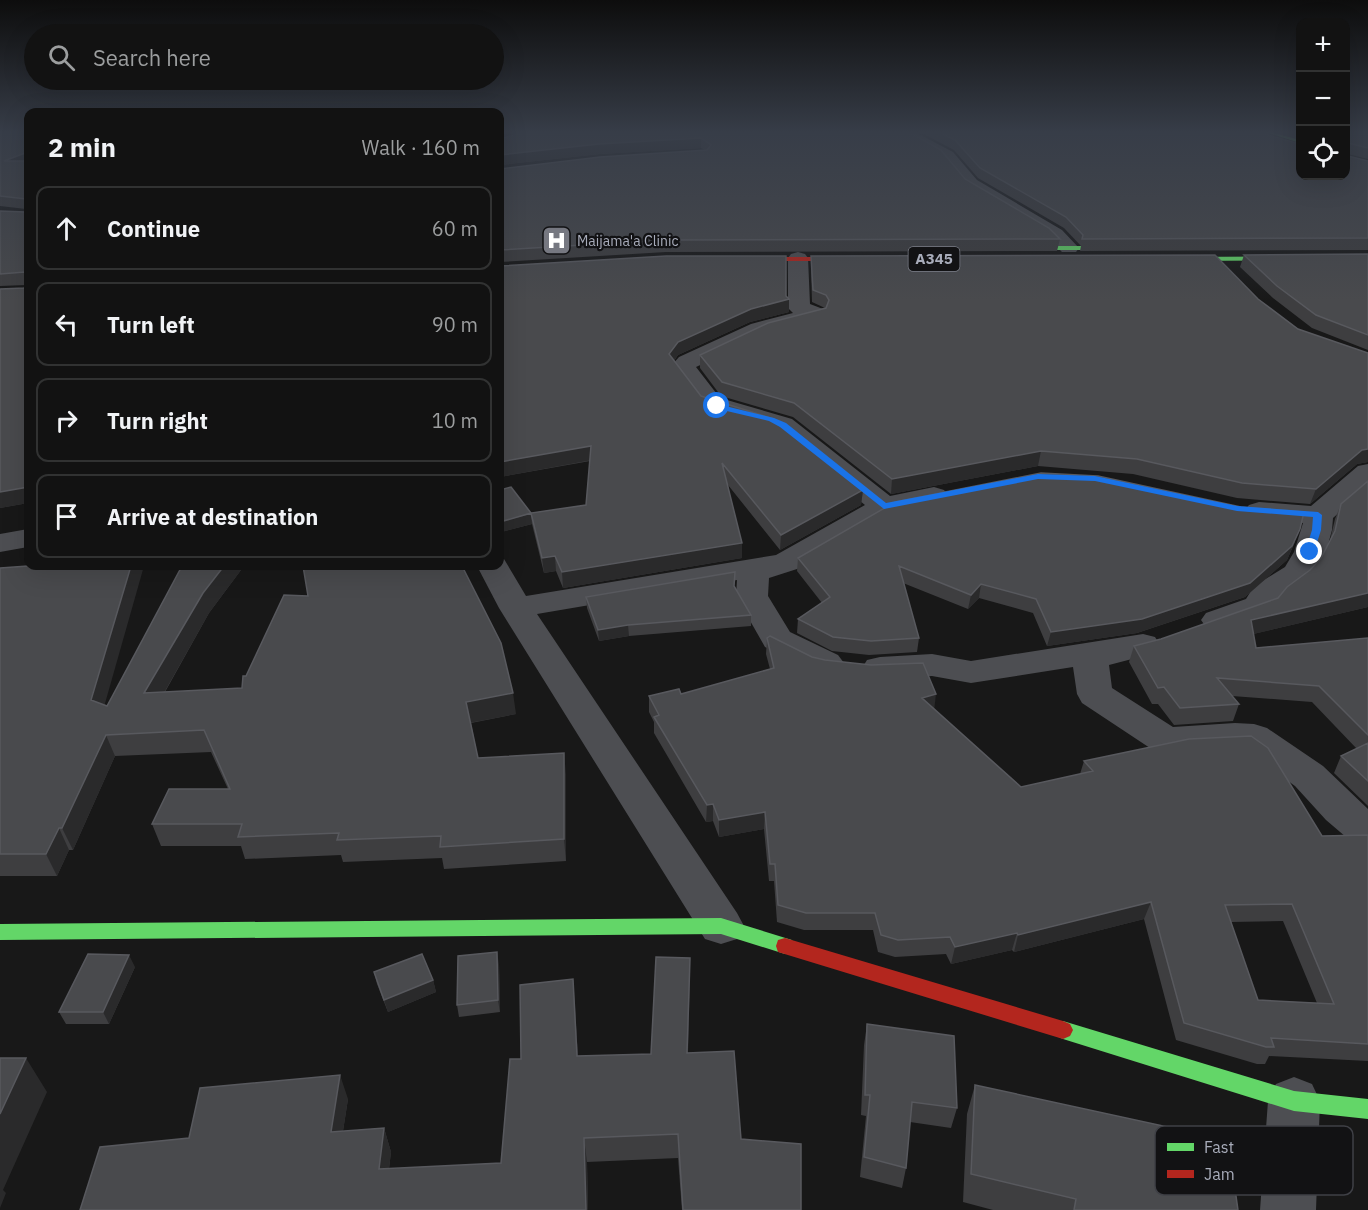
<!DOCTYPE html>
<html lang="en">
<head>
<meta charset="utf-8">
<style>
  body { margin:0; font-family:"IBM Plex Sans",sans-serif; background:#1f2020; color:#f1f3f6 }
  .controls { position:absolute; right:18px; top:18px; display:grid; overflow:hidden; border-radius:12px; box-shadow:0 6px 24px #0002 }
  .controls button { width:54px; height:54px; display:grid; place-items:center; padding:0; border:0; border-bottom:2px solid #313232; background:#121212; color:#f1f3f6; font:30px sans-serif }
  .stop { position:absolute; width:18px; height:18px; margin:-14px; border:4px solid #1a73e8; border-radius:50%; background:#fff }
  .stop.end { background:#1a73e8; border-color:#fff; box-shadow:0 2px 6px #0008 }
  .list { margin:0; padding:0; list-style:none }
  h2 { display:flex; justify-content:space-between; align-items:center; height:78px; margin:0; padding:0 24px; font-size:26px }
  h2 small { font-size:20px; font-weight:400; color:#9c9e9f }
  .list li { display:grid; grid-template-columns:39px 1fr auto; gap:18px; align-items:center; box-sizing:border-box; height:84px; margin:0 12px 12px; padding:0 12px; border:2px solid #313232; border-radius:12px }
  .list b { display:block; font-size:22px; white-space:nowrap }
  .list em { font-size:20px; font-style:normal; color:#9c9e9f }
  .icon { flex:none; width:33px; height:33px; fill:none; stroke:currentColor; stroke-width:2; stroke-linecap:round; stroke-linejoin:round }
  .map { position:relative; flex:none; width:1368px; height:1210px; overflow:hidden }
  .search { position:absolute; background:#121212; box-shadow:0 6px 24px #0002; left:24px; top:24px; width:480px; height:66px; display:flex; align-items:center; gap:15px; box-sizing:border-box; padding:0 21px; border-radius:33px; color:#9c9e9f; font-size:22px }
  .panel { position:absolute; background:#121212; box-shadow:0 6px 24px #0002; left:24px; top:108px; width:480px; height:462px; border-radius:12px }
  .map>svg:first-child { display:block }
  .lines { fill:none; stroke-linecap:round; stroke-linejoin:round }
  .street { fill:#4d4e52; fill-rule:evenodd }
  .fast { fill:#63d668; fill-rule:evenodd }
  .jam { fill:#b3261e; fill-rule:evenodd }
  .wall { fill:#3e3e40; fill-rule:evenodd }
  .shaded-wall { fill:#2a2a2b }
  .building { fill:#494a4d; stroke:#58595e; stroke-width:1.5; fill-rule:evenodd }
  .route { fill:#1a73e8 }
  .labels { text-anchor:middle; stroke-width:4.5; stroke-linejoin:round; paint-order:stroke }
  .far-poi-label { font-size:14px; fill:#a8acba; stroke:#121214; text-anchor:start }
  .shield { fill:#121214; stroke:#7b7e88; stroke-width:1.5 }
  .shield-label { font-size:15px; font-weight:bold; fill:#a8acba }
  .key { fill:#121214; stroke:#3f4046; stroke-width:1.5 }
  .key-label { font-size:16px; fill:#a8acba }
</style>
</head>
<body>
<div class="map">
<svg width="1368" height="1210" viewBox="0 0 1368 1210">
  <rect width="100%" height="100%" fill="#181818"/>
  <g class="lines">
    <path class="street" d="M896 132H915L953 152 977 180 1062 230 1079 248 1076 252H1062L1048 238 965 188 941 158Z
      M798 252 805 254 808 258 810 304 823 309 826 314 823 319 767 334 696 367 720 398 792 419 890 496 934 487 944 490 948 496 944 502 893 513 797 569 769 578 768 596 790 632 838 655 844 663 838 671 826 674 814 671 765 647 736 596 737 580 537 614 737 913 744 926 737 939 721 944 705 939 499 608 477 566H500V558L504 559 526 596 776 555 865 505 774 431 702 408 671 366 679 357 751 324 793 313 788 308V258L791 254Z
      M1368 464V487L1333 518 1332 530 1326 552 1308 580 1279 599 1270 613 1218 630 1206 627 1201 620 1206 613 1246 599 1254 586 1285 567 1294 552 1303 523 1249 517 1244 511 1249 505 1259 502 1311 506 1358 466Z
      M28 529V547L0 552V534Z
      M1143 634 1155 637 1160 645 1155 653 1109 665 1112 688 1173 727 1235 723 1254 724 1267 728 1323 766 1368 809V848L1353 843 1326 820 1295 786 1245 750 1166 754 1153 750 1082 703 1077 694 1073 667 971 683 932 676 880 679 867 676 862 668 867 660 880 657 932 654 971 661Z
      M1294 1077 1312 1084 1320 1101 1316 1210H1260L1268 1101 1276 1084Z"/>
    <path class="fast" d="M1265 132H1275L1300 139V143Z
      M1010 246H1126L1130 248 1126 250H1010Z
      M1368 256V260L1173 261 1169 259 1173 257Z
      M721 918 792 940 794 946 792 952 785 954 721 934 0 940V924Z
      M1063 1021 1294 1091 1368 1099V1119L1294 1111 1063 1039 1056 1036 1053 1030 1056 1024Z"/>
    <path class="jam" d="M738 257H857L861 259 857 261H738Z
      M785 938 1063 1021 1070 1024 1073 1030 1070 1036 1063 1039 778 952 776 946 778 940Z"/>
  </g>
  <path class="wall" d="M0 132H28V503L0 508V289L24 288 26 286V285L0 286V211L26 212V209L0 206Z
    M909 132 965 179 1060 239 1057 251 666 252 500 262V264V169L705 150 701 148 600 154 500 165V166V139Z
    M920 132H1258L1300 176 1346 132H1368V159L1348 154V156L1368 161V250L1080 251 1081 246 1064 228 978 178 954 150Z
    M1270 132H1300V140Z
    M1368 254V350L1312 328 1273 298 1240 267 1244 255Z
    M811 256 1258 299 1298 329 1368 353V462L1357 464 1310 504 1237 498 1133 474 1038 466 891 494 793 417 721 396 700 368V355L825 308 812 302 811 268Z
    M500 266 786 296 789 312 750 322 678 355 674 361 701 396 863 490 861 505 780 550 728 485 742 558 563 588 556 571 544 573 532 524 501 532 500 530V490L531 513 586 505 590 461 500 477Z
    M1341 504 1368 607 1253 634 1256 648 1368 638V806L1334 773 1341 756 1357 749 1312 702 1232 696 1239 704 1233 721 1174 725 1158 704H1152L1129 662 1134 646 1161 639 1278 598 1310 570 1321 558 1330 540 1335 519Z
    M1295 542 1287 560 1245 597 1137 633 1047 646 1033 613 979 598 968 609 903 583 919 638 917 652 869 655 832 651 797 633 798 619 822 603 797 571 798 558Z
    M182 566H244L209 613 165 692 516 714 471 723 478 758 566 774V861L444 869 442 858 343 862 341 855 245 859 241 846H161L152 824 228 789 211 752 115 756 73 850H69L57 876H0V568L104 705 107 706Z
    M734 586 751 615V626L629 636 599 641 587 608 586 597Z
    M767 638 934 709 1021 787 1080 774 1084 761 1322 836 1368 835V1061L1269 1056 1265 1064H1257L1176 1040 1144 919 1014 952 1012 950 951 964 946 954 895 957 878 952 873 930H804L777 922 774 881H769L764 829 719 837 713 821 706 822 654 733V722L649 712V696L681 694 770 669 766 654ZM1283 921 1317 1003 1258 1000 1231 922Z
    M690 958 688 1053 741 1139 801 1210H682L678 1158 587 1162 588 1210H80L189 1138 348 1099 343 1131 384 1128 391 1152 389 1169 501 1163 521 1059 573 979 578 1056 651 1054Z
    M499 964 500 1012 459 1017 457 1005Z
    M135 967 109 1024H66L59 1012Z
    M374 972 433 980 436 992 388 1012 377 984Z
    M867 1024 957 1108 951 1128 910 1122 906 1168 902 1188 860 1177 866 1116 861 1115 864 1045Z
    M975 1085 1238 1210H993L963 1202 967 1114Z"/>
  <path class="shaded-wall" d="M500 132H511L500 135Z
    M701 138V148L600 154 500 165V166V155L599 144Z
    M28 152V163L4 161Z
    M789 299V312L750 322 678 355 669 367V354L678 342 751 309Z
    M591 446 592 460 500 477V462Z
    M1368 449V462L1357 464 1310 504 1316 489 1362 450Z
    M1041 451 1038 466 891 494 892 479Z
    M28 487V503L0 508V492Z
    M863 490 861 505 780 550 781 535Z
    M531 514 532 524 501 532 500 522Z
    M1300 529 1287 560 1245 597 1137 633 1047 646 1051 632Z
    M742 543V558L563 588 562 572Z
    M555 556 556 571 544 573 542 558Z
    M131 566H144L100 721 91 700Z
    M224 566H244L209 613 152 714 144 693 203 593Z
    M981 584 979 598 968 609 971 595Z
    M1368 593V607L1245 636 1251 620Z
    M628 625 629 636 599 641 598 630Z
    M513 693 516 714 469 723 466 702Z
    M936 694 934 711 922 698Z
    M106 735 115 756 73 850 62 828Z
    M564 753 566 774V861L564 839Z
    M713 804V821L706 822 707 805Z
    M765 812 764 829 719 837V820Z
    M59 828 69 850 57 876 46 854Z
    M1151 902 1144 919 1014 952 1018 935Z
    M1017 933 1012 950 951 964 955 947Z
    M497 952 499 964 500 1012 498 1000Z
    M129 955 135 967 109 1024 103 1012Z
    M690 958V983L687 1077V1053Z
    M573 979 575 1003 579 1081 577 1056Z
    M433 980 436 992 388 1012 384 1000Z
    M26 1058 47 1092 3 1190 6 1193 0 1208V1114Z
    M340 1075 348 1099 339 1156 331 1132Z
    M384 1128 391 1152 386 1193 379 1169Z
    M584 1138 587 1162 588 1210H586Z"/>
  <path class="building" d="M0 132H28V152L4 161H28V487L0 492V289L24 288 26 286 25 272 0 274V211L26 212V199L0 196Z
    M524 132H909L941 150 965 179 1049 228 1060 239 666 240 500 250V169L600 157 707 150 711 145 701 138 599 144 500 155V139Z
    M939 132H1258L1300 144V176H1346V132H1368V148L1348 143V156L1368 161V238L1082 239 1083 235 1066 217 980 168 955 140Z
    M1368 254V335L1316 315 1277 286 1244 255Z
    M1215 255 1258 299 1298 329 1368 353V449L1362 450 1316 489 1242 483 1137 459 1041 451 892 479 794 403 722 382 700 355 768 323 826 308 829 300 826 295 813 290 811 256Z
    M666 256H786V296L789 299 751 309 678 342 669 354 701 396 774 419 863 490 781 535 722 463 742 543 562 572 555 556 542 558 531 513 586 505 591 446 500 462V266Z
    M1041 473 1098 476 1241 507 1304 512 1300 529 1292 546 1250 583 1142 619 1051 632 1036 599 981 584 971 595 899 566 919 638 871 641 833 637 798 619 830 597 798 558 895 502Z
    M1368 481V593L1251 620 1256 648 1368 638V735L1319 686 1217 678 1239 704 1180 708 1164 687 1158 688 1134 646 1161 639 1278 598 1287 587 1310 570 1321 558 1335 531 1341 504Z
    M511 487 531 513 500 522V490Z
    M28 566H131L91 700 107 706 182 566H224L203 593 144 693 242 688 243 676H246L284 595 308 596 303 566H462L501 643 513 693 466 702 478 758 564 753V839L440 847 441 836 337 840 339 833 238 837 242 824H152L169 789H230L204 730 106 735 62 828H59L46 854H0V568Z
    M735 572 734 586 751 615 628 625 598 630 586 597Z
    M770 636 812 657 825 660 871 665 923 663 936 694 922 698 1021 787 1093 771 1084 761 1189 739 1251 736 1268 748 1322 836 1368 835V1044L1271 1038 1274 1047H1266L1184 1023 1151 902 1018 935 1017 933 955 947 950 937 898 940 881 935 875 913H806L778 905 775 864H770L765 812 719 820 713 804 707 805 654 717 659 715 649 696 679 689 681 694 774 668 767 638ZM1292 904 1334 1004 1258 1000 1225 905Z
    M1368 743V781L1341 756Z
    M497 952 498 1000 457 1005 458 956Z
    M88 954 129 955 103 1012H59Z
    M422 954 433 980 384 1000 374 972Z
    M656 957 690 958 687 1053 734 1051 741 1139 801 1144V1210H683L678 1134 584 1138 586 1210H80L100 1147 189 1138 200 1088 340 1075 331 1132 384 1128 379 1169 501 1163 510 1059H521L520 985 573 979 577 1056 651 1054Z
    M867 1024 954 1036 957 1108 912 1102 906 1168 864 1157 870 1095H865Z
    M0 1058H26L0 1114Z
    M975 1085 1228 1140 1238 1210H1074L1076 1199 971 1174Z"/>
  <linearGradient id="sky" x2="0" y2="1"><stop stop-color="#0d0d0d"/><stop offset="0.44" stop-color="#373d48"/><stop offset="1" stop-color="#373d48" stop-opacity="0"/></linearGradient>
  <rect width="1368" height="301" fill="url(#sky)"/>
  <path class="route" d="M717 404 774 418 786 423 886 503 1038 474 1095 476 1237 506 1318 512 1322 515 1321 530 1314 552 1310 555 1305 552 1312 530 1313 517 1237 511 1095 481 1038 479 884 509 780 427 769 421 714 408 713 406Z"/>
  <defs>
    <symbol id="hospital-square" viewBox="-11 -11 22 22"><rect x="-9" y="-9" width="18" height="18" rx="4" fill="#767881" stroke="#121214"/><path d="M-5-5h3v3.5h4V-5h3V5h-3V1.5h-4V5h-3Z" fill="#fff"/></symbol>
  </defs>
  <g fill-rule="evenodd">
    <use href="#hospital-square" x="540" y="224" width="33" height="33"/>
  </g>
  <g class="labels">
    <g class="far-poi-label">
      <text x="577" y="246">Maijama'a Clinic</text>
    </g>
    <rect class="shield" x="908.5" y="247" width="51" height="24" rx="4.5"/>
    <g class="shield-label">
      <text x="934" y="264">A345</text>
    </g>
  </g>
  <rect x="1155" y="1126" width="198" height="69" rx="9" class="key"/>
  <rect x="1167" y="1143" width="27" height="8" fill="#63d668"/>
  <rect x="1167" y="1170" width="27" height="8" fill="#b3261e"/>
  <g class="key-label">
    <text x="1204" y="1153">Fast</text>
    <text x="1204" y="1180">Jam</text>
  </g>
</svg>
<div class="controls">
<button>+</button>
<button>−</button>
<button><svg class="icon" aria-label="locate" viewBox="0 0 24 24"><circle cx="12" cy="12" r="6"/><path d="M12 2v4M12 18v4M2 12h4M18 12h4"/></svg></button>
</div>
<div class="stop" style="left:717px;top:406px"></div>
<div class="stop end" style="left:1310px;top:552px"></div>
<div class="search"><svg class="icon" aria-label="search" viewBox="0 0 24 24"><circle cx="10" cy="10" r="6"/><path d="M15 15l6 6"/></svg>Search here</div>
<section class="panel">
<h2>2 min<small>Walk · 160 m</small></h2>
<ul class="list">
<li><svg class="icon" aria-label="ahead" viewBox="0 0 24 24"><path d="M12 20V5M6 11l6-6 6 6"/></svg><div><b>Continue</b></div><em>60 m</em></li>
<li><svg class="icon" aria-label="left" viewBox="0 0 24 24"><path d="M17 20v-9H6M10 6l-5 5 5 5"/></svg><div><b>Turn left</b></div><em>90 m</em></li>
<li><svg class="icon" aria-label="right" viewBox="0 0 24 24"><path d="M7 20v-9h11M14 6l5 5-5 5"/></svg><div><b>Turn right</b></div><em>10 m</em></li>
<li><svg class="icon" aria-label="arrive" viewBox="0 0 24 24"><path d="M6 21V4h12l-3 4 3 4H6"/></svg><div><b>Arrive at destination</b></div></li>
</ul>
</section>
</div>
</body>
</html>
